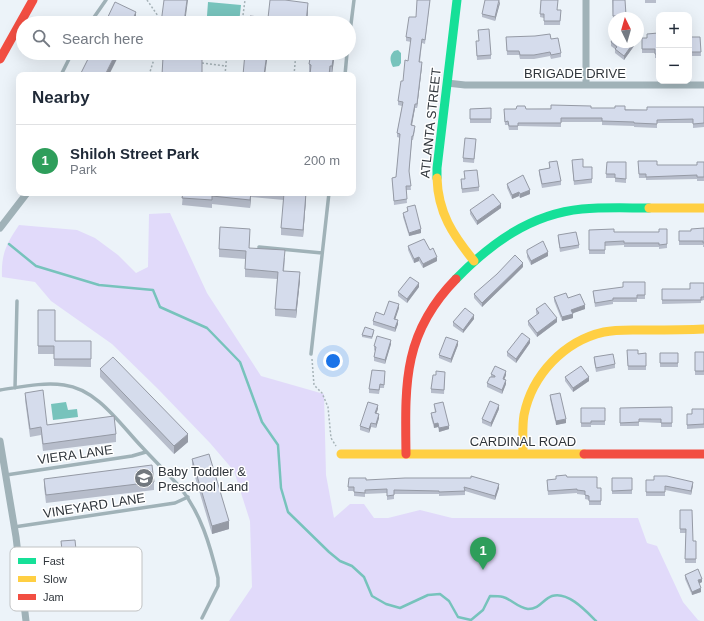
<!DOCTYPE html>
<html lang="en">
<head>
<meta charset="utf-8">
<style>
  body { margin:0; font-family:Helvetica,sans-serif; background:#f6f6f7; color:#1f2937 }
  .controls { position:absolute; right:12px; top:12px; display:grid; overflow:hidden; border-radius:8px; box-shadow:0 4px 16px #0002 }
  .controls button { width:36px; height:36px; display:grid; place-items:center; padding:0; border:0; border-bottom:1px solid #e0e1e3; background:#fff; color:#1f2937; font:20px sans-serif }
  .compass { position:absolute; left:608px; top:12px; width:36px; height:36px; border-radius:50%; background:#fff; box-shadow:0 4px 16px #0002; rotate:355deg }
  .you { position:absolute; left:333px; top:361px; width:14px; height:14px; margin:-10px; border:3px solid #fff; border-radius:50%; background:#1a73e8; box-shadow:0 0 0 6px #1a73e833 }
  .badge { display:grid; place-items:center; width:26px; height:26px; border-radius:50%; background:#72787e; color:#fff; font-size:13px; font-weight:700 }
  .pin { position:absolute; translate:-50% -33px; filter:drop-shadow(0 1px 2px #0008) }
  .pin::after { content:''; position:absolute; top:21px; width:14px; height:12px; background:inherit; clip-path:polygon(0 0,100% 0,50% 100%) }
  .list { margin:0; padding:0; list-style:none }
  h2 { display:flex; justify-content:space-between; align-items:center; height:52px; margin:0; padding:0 16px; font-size:17px }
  h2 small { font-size:13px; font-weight:400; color:#747a83 }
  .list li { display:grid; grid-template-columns:26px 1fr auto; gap:12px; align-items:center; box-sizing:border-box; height:72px; padding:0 16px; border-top:1px solid #e0e1e3 }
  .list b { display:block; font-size:15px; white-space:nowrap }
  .list p { margin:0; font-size:13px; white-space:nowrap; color:#747a83 }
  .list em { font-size:13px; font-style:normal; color:#747a83 }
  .icon { flex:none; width:22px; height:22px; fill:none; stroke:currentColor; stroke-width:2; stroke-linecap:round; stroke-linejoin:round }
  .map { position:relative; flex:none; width:704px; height:621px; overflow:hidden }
  .search { position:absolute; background:#fff; box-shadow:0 4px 16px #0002; left:16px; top:16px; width:340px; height:44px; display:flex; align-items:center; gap:10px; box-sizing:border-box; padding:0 14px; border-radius:22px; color:#747a83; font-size:15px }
  .panel { position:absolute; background:#fff; box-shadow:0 4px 16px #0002; left:16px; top:72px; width:340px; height:124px; border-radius:8px }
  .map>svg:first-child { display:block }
  .green { fill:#e1dafa }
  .water { fill:#77c3bc }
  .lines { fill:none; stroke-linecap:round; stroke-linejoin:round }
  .stream { stroke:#77c3bc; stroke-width:2.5 }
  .path { stroke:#a6b3b8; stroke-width:1.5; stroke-dasharray:2 2; stroke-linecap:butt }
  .lane { stroke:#a0b2b8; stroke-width:3.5 }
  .street { stroke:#a0b2b8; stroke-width:7 }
  .fast { stroke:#16e098; stroke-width:9 }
  .slow { stroke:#ffcf43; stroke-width:9 }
  .jam { stroke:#f24e42; stroke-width:9 }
  .wall { fill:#b7bdcb }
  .shaded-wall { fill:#959aa5 }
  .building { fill:#d5dcec; stroke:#959aa5 }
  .labels { text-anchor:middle; stroke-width:3; stroke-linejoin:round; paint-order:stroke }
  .street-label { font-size:13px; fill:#30363c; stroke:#fff }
  .poi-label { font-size:13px; fill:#30363c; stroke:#fff; text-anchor:start }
  .key { fill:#fff; stroke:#c1c3c4; stroke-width:1 }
  .key-label { font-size:11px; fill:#30363c }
</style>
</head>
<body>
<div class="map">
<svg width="704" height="621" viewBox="0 0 704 621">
  <rect width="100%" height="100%" fill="#ecf3f9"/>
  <path class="green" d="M170 213 207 293 261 376 324 394 326 475 334 518 350 504H364L374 518H388L420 510 452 518H638L647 543 657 546 683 602 698 620 701 621H229L252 587 250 521 234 471 210 443 158 389 112 344 51 301 35 282 2 277C1 253 7 243 19 225L77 230 95 238 118 255 136 273 148 267 149 214Z"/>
  <path class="water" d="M208 2 241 5 239 23H229V19L207 16Z
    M398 50 401 53V63L399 66 393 67C390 61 389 56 394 51Z
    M66 402 68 410 77 409 78 417 53 420 51 404Z"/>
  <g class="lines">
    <path class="stream" d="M9 244 36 266 99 285 153 290 160 307 207 328 240 362 262 422 278 445 281 488 288 512 329 552 340 561 352 566 364 577 372 596 386 604 400 608 428 595 440 594 449 601 458 617 471 620 483 610 490 596C494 596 499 596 503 597 511 599 518 608 528 609 540 609 543 599 552 596 568 591 586 611 596 621"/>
    <path class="path" d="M147 0 158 16V23
      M242 23 245 0
      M155 53V56L165 57
      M202 63 226 66
      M149 75 155 56
      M225 75 227 53 238 55V53
      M294 75 296 53
      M312 359 314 385 322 393 328 407 331 438 336 446"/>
    <path class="lane" d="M90 23 106 0
      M349 40 354 0
      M61 75 72 53
      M345 75 347 53
      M259 247 322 253
      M311 354 329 193
      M15 388 17 301
      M0 390C21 387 43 382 64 385 97 389 120 424 141 446 154 460 167 473 179 486 201 513 210 545 218 578V586L202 618
      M6 475 132 456 146 452
      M14 527 175 503 188 497"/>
    <path class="street" d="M586 0V85
      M447 83 465 85H704
      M0 228 27 193
      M0 441 16 537 26 621"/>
    <path class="fast" d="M437 178V168L457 0
      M456 279C491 243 531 214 582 209 604 207 627 208 649 208"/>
    <path class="slow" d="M437 178C438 213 453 235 474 261
      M649 208H704
      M341 454H584
      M523 454C523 441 522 427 524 415 532 375 564 341 604 332 617 329 633 330 646 330 666 330 685 330 704 329"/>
    <path class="jam" d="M0 59 33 0
      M406 454C405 383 403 333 456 279
      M584 454H704"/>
  </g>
  <path class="wall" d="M430 0 425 44 422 43 420 62 422 66 417 108H415L412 126 415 130 413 140H412L409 173 411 190H406L407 203 394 205 392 178 396 177 400 138 397 137V133L402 106 398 105V101L408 61 411 42 406 41V37L416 17Z
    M541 0 558 10H561L560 25H544V18L540 17Z
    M612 0H625L626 18H614V19H613Z
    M645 0H656V3H645Z
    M500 3 495 21 482 17V14Z
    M308 10 307 23H249L268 18Z
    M506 37 551 39 561 53V57L551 59 550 56 534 59H520L519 55H507Z
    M689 37H700L701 56H690Z
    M642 38H659V58H655V53H642Z
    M476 41 491 55V59L477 60Z
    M611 42 634 46 624 60 615 53V49L611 46Z
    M311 53H335L332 74 309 72V64Z
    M704 107V127L693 128V123H657V128L634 127V126L602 125V122H561V127L518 126V130H509L508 125H505L504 112 526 109 591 108 647 110Z
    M491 108V123H470V109Z
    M476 143 474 163 463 162V158Z
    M638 161 657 165H697L704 162V181H697V179L646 180V178H639Z
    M549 162 561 181V185L542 188 539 174V170L549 168Z
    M607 162H626V183L615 182V178H606Z
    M572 164 583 167 592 179V183L574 185Z
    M464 171 479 187V191L462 193 461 179H465Z
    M507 184 530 194 520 198 519 196 512 199 507 188Z
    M183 193H306V199L303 237 281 235V228L284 200 251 197 250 208 212 204V208L182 205Z
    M407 207 421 233 409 236 403 217V213L407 212Z
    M501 208 477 225 470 214V210Z
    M704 228V247H703V245H679V231H691Z
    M667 229V248L659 249V247H624V245L605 246V254H589V230L614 232H659Z
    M558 235 579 245V248L560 252 558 239Z
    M250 237 249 248 285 258 284 271 300 280 296 318 275 316V309L277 279 245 277V259L219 257V249Z
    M408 246 430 250 437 261 423 268 419 261 414 263 408 250Z
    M527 250 548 256 531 265 527 257Z
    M523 267 482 307 474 298V294Z
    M645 282V299H637V302H613V304L595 307 593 291 623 288Z
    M704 283V300L701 301V303L662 304V289H690Z
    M419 287 407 303 398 296V292Z
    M554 297 568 298 585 309 572 313 573 318 562 321 554 301Z
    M399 308 395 319 398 324 395 332 373 325V321L384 315Z
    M536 309 557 322 537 337 528 325V321L537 315 536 313Z
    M38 310 55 341H91V367L54 366V354H38Z
    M474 319 463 333 453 326V322Z
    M374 332 372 339 362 337V335Z
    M530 343 516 363 507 356V352Z
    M391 344 385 364 374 361V357L375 351 374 350V346Z
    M458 345 451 363 439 358V355Z
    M627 350 638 354 646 353V370H628Z
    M695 352H704V375H695Z
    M660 353H678V367H660Z
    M594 357 615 364V368L596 372 594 361Z
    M100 369 188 442 174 454 100 377Z
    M491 374 506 375 504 379 506 384 502 394 487 387V383L491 377Z
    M385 375 384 388H380L379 394 369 393V389Z
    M445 376 444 394 431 393V389Z
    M565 377 589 381 573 392 565 381Z
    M25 393 47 425 116 434V442L43 451 41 435 30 437 25 400Z
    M550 395 566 423 556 425 550 399Z
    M434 404 449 429 439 432 438 427 434 428 431 417V413H435Z
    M672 407V427H661V423L639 422V426H620V408Z
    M581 408H605V425H591V427H581Z
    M378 409 376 413 379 418 376 428 371 427 369 433 360 430V426Z
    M499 409 491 427 482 423V419Z
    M704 409V428L687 429V414H692Z
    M192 459 229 529 212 534 192 467Z
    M567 477 597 488H601V505H589V500L585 499V495L577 494V493L548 495 547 480 556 479Z
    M349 478 366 480 499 488 495 500 465 491V495L439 496V494H394V499L387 500V493L365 494V497L354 496V491H348Z
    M612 478H632V494H612Z
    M44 479 154 482V490L46 503 44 487Z
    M646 480 693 485 691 495 665 490V496H646Z
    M680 510 693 541H696V563H685L686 533H680Z
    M61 541 78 569V575L64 576Z
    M685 575 702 582 699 584 701 592 692 595 685 579Z
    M115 586 135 597V601L116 603Z"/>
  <path class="shaded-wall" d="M187 0H188L185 23H184Z
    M500 0V3L495 21V17Z
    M308 3V10L307 23H306Z
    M136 12V19L134 23H131Z
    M634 42V46L624 60V56Z
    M116 53H120L109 75H105Z
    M267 53H268L265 75H264Z
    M334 53H335L332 74V66Z
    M422 62V66L417 108V104Z
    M415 104V108L411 129V125Z
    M530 190V194L520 198V194Z
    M519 192V196L512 199V195Z
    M251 193V197L250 208V200Z
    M306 193V199L303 237V230Z
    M501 204V208L477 225V221Z
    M421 229V233L409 236V233Z
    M548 252V256L531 265V261Z
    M419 257V261L414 263V259Z
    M437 257V261L423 268V264Z
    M523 263V267L482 307V303Z
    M300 272V280L296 318V310Z
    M419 283V287L407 303V299Z
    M399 304V308L394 323V319Z
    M585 305V309L571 314V310Z
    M573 314V318L562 321V317Z
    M474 315V319L463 333V330Z
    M557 318V322L537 337V333Z
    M398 320V324L395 332V328Z
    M530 339V343L516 363V359Z
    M391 340V344L385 364V360Z
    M458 341V345L451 363V359Z
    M506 371V375L503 383V379Z
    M589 377V381L573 392V388Z
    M506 380V384L502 394V390Z
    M378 405V409L375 417V413Z
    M499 405V409L491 427V423Z
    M379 414V418L376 428V424Z
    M566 419V423L556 425V421Z
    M371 423V427L369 433V429Z
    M438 423V427L434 428V424Z
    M449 426V429L439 432V428Z
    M188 434V442L174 454V446Z
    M693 482V485L691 495V491Z
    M499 484V488L495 500V496Z
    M229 521V529L212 534V526Z
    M702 579V582L698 584V580Z
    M701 588V592L692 595V592Z"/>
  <path class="building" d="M164 0H187L184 23H161Z
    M270 0H285L308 3 306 23H298L271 20 270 23H249L250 16 268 18Z
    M417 0H430L425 40 422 39 419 62H422L417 104H415L411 125 415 126 413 136H412L409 171 411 186H406L407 199 394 201 392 178 396 177 400 134 397 133 403 102 398 101 401 81H403L405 60 408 61 411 38 406 37 409 17H416Z
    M485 0H499L495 17 482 14Z
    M541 0H558L557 10H561L560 21H544V14H540Z
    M613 0H625L626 15 613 16Z
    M115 2 136 12 131 23H105Z
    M489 29 491 55 477 56 476 41H479L478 30Z
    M658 33V38H659V54H655V49H642V38H647V34Z
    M550 34 551 39 558 38 561 53 551 55 550 52 534 55H520L519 51H507L506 37 535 36Z
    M614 37V42H634L624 56 615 49 617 47 611 42Z
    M689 37H700L701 52H690Z
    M91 53H116L105 75H80Z
    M245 53H267L264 75H243Z
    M311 53H334L332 66H330L329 75H310L311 65 309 64Z
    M163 57 202 59V75H162Z
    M551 105 591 106V108H615V106H625V110H647V107H704V123L693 124V119L657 120V124L634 123V122L602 121V118H561V123H518V126H509L508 121 505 122 504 109H516L517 106H525L526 109H551Z
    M491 108V119H470V109Z
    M465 138 476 139 474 159 463 158Z
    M583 159V167H592V179L574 181 572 160Z
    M557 161 561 181 542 184 539 170 550 168 549 162Z
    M638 161H657V165H697V162H704V177H697V175L646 177V174H639Z
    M607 162H626V179L615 178V174H606Z
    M477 170 479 187 462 189 461 179H465L464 171Z
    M523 175 530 190 520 194 519 192 512 195 507 184Z
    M183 193H251L250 200 212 196V200L182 198Z
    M284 193H306L303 230 281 228Z
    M493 194 501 204 477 221 470 210Z
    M415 205 421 229 409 233 403 213 408 211 407 207Z
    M220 227 250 229 249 248 285 250 283 271 300 272 296 310 275 309 278 272 245 269 246 251 219 249Z
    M704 228V243H703V241H679V231H691V229Z
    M614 229V232H659V229H667V244L659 245V243H624V241L605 242V250H589V230Z
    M576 232 579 245 560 248 558 235Z
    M424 239 430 250 433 248 437 257 423 264 419 257 414 259 408 246Z
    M543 241 548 252 531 261 527 253V250Z
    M515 255 523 263 482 303 474 294 497 274Z
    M410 277 419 283 407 299 398 292Z
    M623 282H645V295H637V298H613V300L595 303 593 291 623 287Z
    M690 283H704V297H701V300H662V289H690Z
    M566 293 568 298 580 294 585 305 571 310 573 314 562 317 554 297Z
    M389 301 399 304 394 319 398 320 395 328 373 321 376 312 384 315Z
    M545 303 557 318 537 333 528 321 539 313 536 309Z
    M465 308 474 315 463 330 453 322Z
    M38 310H55V341H91V359H54V346H38Z
    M365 327 374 330 372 337 362 335Z
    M522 333 530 339 516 359 507 352Z
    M377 336 391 340 385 360 374 357 376 347 374 346Z
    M446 337 458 341 451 359 439 355Z
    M627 350H638V354L646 353V366H628Z
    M695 352H704V371H695Z
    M660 353H678V363H660Z
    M613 354 615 364 596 368 594 357Z
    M113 357 188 434 174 446 100 369Z
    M495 366 506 371 503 379 506 380 502 390 487 383 490 377H495V376L491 374Z
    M581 366 589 377 573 388 565 377Z
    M372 370 385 371 384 385 380 384 379 390 369 389Z
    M436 371 445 372 444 390 431 389 433 375H436Z
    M43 390 47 425 114 416 116 434 43 444 41 427 30 429 25 393Z
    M560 393 566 419 556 421 550 395Z
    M490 401 499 405 491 423 482 419Z
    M368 402 378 405 375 413 379 414 376 424 371 423 369 429 360 426Z
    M443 402 449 426 439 428 438 423 434 424 431 413 436 412 434 404Z
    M672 407V423H661V419H639V422L620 423V408Z
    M581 408H605V421H591V423H581Z
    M692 409H704V424L687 425V414H692Z
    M209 454 229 521 212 526 192 459Z
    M152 465 154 482 46 495 44 479Z
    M566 475 567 477H597V488H601V501H589V496L585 495V491L577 490V489L548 491 547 480 556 479V476Z
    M471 476 499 484 495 496 464 487 465 491 439 492V491L394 490V495L387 496V489L365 490V493L354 492V487H348L349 478H366V480L405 478H471Z
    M654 476H667L693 482 691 491 665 486V492H646V480H654Z
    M612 478H632V490L612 491Z
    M680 510H692L693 541H696V559H685L686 529H680Z
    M75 540 78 569 64 570 61 541Z
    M698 569 702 579 698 580 701 588 692 592 685 575Z"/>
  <defs>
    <symbol id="school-disc" viewBox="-11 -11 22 22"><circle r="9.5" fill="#72787e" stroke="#fff"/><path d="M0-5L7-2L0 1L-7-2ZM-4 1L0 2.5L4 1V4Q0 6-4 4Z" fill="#fff"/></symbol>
  </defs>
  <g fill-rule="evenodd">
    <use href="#school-disc" x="133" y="467" width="22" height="22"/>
  </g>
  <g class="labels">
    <g class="street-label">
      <text x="575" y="78">BRIGADE DRIVE</text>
      <text transform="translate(430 123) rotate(-84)" y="5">ATLANTA STREET</text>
      <text x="523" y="446">CARDINAL ROAD</text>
      <text transform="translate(75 454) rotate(-8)" y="5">VIERA LANE</text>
      <text transform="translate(94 505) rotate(-9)" y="5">VINEYARD LANE</text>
    </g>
    <g class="poi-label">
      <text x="158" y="476">Baby Toddler &amp;<tspan x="158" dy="15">Preschool Land</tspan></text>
    </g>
  </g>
  <rect x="10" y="547" width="132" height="64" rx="6" class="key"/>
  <rect x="18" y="558" width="18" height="6" fill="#16e098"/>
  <rect x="18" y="576" width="18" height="6" fill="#ffcf43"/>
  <rect x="18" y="594" width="18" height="6" fill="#f24e42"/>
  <g class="key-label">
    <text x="43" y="565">Fast</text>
    <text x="43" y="583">Slow</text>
    <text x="43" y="601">Jam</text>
  </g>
</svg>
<div class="controls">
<button>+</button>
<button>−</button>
</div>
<svg class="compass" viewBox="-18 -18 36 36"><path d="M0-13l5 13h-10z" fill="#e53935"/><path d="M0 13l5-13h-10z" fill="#747a83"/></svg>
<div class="you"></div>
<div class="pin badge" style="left:483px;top:570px;background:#2e9e5b">1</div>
<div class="search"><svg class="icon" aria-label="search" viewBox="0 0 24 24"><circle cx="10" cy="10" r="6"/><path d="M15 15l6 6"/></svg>Search here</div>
<section class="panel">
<h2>Nearby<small></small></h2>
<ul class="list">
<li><span class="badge" style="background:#2e9e5b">1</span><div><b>Shiloh Street Park</b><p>Park</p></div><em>200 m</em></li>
</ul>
</section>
</div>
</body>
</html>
